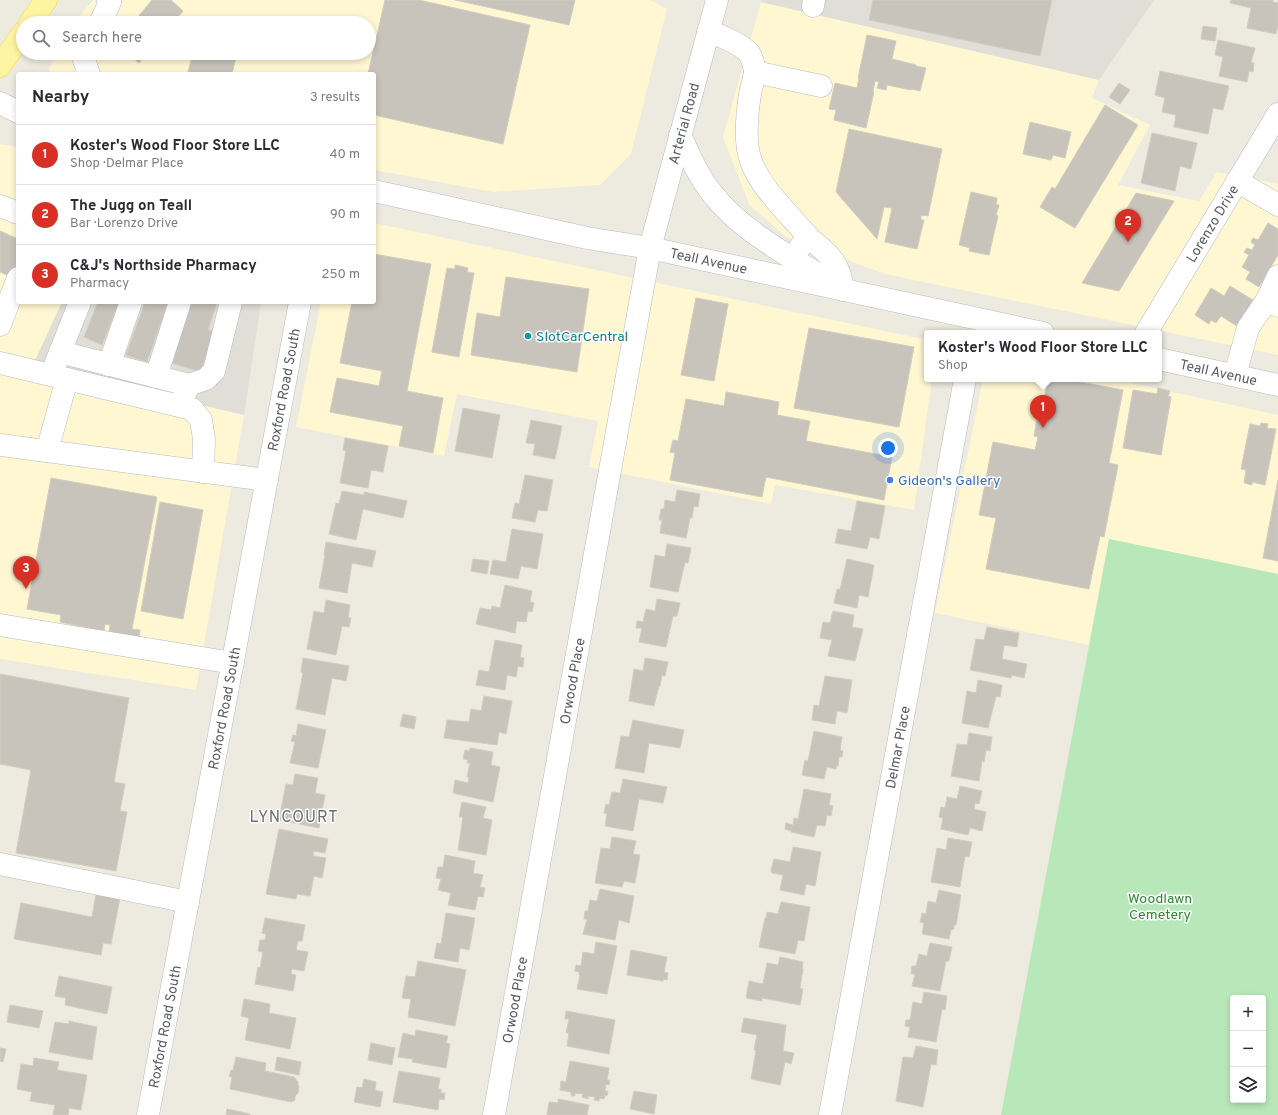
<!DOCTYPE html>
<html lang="en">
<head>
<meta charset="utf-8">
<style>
  body { margin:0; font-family:Overpass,sans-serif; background:#f7f7f7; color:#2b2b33 }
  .controls { position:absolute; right:12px; bottom:12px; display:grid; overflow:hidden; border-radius:4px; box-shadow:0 2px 6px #0003 }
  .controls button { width:36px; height:36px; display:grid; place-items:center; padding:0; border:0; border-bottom:1px solid #e1e1e2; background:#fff; color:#2b2b33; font:20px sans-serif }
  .you { position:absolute; left:888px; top:448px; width:14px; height:14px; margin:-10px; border:3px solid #fff; border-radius:50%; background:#1a73e8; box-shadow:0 0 0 6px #1a73e833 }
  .badge { display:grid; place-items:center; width:26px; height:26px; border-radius:50%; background:#d93025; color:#fff; font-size:13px; font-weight:700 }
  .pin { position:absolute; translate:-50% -33px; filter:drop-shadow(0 1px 2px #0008) }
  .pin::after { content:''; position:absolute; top:21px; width:14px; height:12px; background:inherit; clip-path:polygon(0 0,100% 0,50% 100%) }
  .popup { position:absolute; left:924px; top:330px; width:238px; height:52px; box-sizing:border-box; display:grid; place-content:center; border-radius:4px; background:#fff; filter:drop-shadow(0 1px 3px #0005); font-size:13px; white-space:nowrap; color:#7c7c81 }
  .popup b { font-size:15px; color:#2b2b33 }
  .popup::after { content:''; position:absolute; left:50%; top:100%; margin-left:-8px; border:8px solid transparent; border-top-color:#fff }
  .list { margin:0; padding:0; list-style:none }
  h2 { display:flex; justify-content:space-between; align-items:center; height:52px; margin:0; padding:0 16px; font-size:17px }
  h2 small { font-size:13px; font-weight:400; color:#7c7c81 }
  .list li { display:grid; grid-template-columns:26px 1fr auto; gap:12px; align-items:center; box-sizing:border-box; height:60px; padding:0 16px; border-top:1px solid #e1e1e2 }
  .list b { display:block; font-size:15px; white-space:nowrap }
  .list p { margin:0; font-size:13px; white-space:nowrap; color:#7c7c81 }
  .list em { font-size:13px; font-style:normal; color:#7c7c81 }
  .icon { flex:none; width:22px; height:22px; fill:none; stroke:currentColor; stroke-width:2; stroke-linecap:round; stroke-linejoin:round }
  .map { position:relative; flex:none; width:1278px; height:1115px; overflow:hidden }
  .search { position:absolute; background:#fff; box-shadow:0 2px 6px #0003; left:16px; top:16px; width:360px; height:44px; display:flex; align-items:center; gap:10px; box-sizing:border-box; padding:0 14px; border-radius:22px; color:#7c7c81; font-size:15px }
  .panel { position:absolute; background:#fff; box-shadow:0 2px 6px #0003; left:16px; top:72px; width:360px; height:232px; border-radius:4px }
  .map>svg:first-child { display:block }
  .commercial { fill:#fff6d2 }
  .industrial { fill:#e0ded7 }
  .green { fill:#b8e8ba; fill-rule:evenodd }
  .building { fill:#c8c4bc; stroke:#d2cdbd }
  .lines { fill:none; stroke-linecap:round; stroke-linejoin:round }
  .minor-casing { stroke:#b7bac0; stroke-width:23 }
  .major-casing { stroke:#ffd246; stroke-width:23 }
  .minor { stroke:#fff; stroke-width:22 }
  .major { stroke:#fff4a2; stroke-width:22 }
  .culture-dot { fill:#0f9aa8; stroke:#fff; stroke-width:1.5 }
  .shop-dot { fill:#3f7fe0; stroke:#fff; stroke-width:1.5 }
  .labels { text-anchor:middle; stroke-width:3; stroke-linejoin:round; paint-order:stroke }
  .street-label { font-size:14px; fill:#585c62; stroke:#fff }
  .culture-label { font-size:14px; fill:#0d838f; stroke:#fff; text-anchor:start }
  .shop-label { font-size:14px; fill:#366cbe; stroke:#fff; text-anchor:start }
  .park-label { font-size:14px; fill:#2c8733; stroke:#fff }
  .quarter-label { font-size:16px; letter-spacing:1px; fill:#696e74; stroke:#fff }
</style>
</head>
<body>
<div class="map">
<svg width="1278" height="1115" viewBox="0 0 1278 1115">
  <rect width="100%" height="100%" fill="#edebdf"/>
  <path class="commercial" d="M93 0H650L667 9 631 154 600 185 493 192 374 170V74H51L49 69 57 53H369V23H74Z
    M761 2 1099 80 1092 98 1150 125 1118 185 1199 201 1217 172 1278 184V355L885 274 786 237 749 204 723 137Z
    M0 144 18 147V302H62L33 365 244 415 196 690 0 659Z
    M374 223 927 340V379H932L914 510 775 485 771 504 589 467 598 421 457 394 444 456 296 427 321 302H374Z
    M983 379H1113L1278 415V574L1109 539 1089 645 935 613Z"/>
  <path class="industrial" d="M762 0H1154L1099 80 761 2Z
    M62 302H261L244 415 33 365Z"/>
  <path class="green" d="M1109 539 1278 574V1115H1001ZM1233 998H1263V1100H1233Z"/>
  <path class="building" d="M152 0H171L183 11 173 23H133Z
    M385 0H419L530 25 503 144 374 115V74H368Z
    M455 0H575L569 25Z
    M873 0H1052L1040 56 869 20Z
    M1231 0H1273V2L1278 3V25L1276 34 1247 28 1251 8 1230 3Z
    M1203 26 1217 28 1215 41 1201 39Z
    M867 35 896 41 892 59 916 65V66L926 68 920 91 911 89V90L887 85 886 90 877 88 879 82 875 81 873 91 874 92 866 128 834 120 836 110 829 109 835 83 857 88 859 78H858Z
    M1218 40 1255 48 1251 62 1254 63 1253 72 1249 71 1247 82 1219 76 1223 57 1215 55Z
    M127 53H147L139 63Z
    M193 53H237L232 74H195L188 72Z
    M1160 71 1229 86 1223 110 1213 108 1208 134 1174 127 1176 115 1162 112 1165 98 1155 95Z
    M1119 83 1130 90 1120 104 1109 97Z
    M1105 105 1138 125 1075 228 1040 207 1052 187 1055 189Z
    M1030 122 1071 132 1065 158 1053 155 1051 160 1023 154Z
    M849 129 942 149 928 216 921 215V220H924L917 249 885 242 892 208 884 207 877 239 836 192Z
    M1152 133 1197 143 1191 169 1180 166 1175 191 1141 183Z
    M971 192 997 198 996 204 999 205 996 215 998 216 989 255 969 251 970 248 959 245Z
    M1136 193 1174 201 1119 291 1082 283Z
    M1268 223 1278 229V255L1259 287 1246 279 1250 272 1242 267 1249 255 1244 252 1247 248 1252 250 1255 245 1251 242 1253 238 1258 240Z
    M0 231 18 239V261L11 277 0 272Z
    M374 254 431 264 407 391 443 398 433 453 399 446 403 426 330 412 337 378 379 386 382 371 340 363 352 302H374Z
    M455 265 468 268 467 272 474 273 459 357 432 352 447 268 455 269Z
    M506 277 589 289 577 372 471 355 477 313 500 317Z
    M1230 286 1253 300 1237 326 1221 316 1216 323 1211 320 1209 324 1195 315 1211 288 1224 296Z
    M696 298 728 304 714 381 681 375Z
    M98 302H119L102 345 84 337Z
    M145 302H168L147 362 126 355Z
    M192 302H217L208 330 214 331 201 372 172 363Z
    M809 328 914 347 899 427 794 408Z
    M1048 379H1064L1123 390 1109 463 1118 465 1104 537 1100 536 1089 589 986 569 996 518 979 515 993 442 1035 450 1038 437 1034 436 1040 399 1044 400Z
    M1158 388 1170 391 1168 396 1171 397 1161 455 1123 448 1133 390 1157 394Z
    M726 392 779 402 777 415 810 421 806 441 892 457 884 500 766 477 762 497 670 480 675 453 670 452 673 440 678 441 686 399 724 406Z
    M463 408 500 415 492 458 455 451Z
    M531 420 562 426 555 459 533 455 535 444 526 443Z
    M1261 423 1268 424 1267 428 1276 429 1265 485 1252 482V485L1244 483 1246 470 1241 469 1250 424 1260 426Z
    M345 438 388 446 383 472 371 470 368 488 340 483 346 451 343 450Z
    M525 475 553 480 547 511 538 510 535 522 512 518 515 503 519 504Z
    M51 478 157 497 132 629 140 630 139 639 109 633 110 625 105 624 104 631 60 622 61 615 27 609Z
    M1278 480V561L1263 558Z
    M677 490 700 494 698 507 694 506 692 518H690L686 538 660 533 662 520H659L661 509H664L665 500 675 502Z
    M342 491 364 495V492L407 501 403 518 363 509 356 540 329 534 336 503 339 504Z
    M857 501 885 506 879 539 870 537 867 549 835 543 838 529 851 531Z
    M160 502 203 510 183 619 141 611Z
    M512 529 543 534 537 569 521 566 518 579 490 574 493 560 506 562Z
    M326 542 376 551 372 567 352 563 347 593 319 588 325 555H324Z
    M667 544 691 548 688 563 685 562 678 592 650 587 655 555 665 557Z
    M473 559 489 561 487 574 471 571Z
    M847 559 874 565 868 597 859 595 857 608 834 603 837 589 840 590Z
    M505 585 532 591 530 602 534 603 532 612 528 611 526 622 517 621 515 633 476 624 480 608 491 610 492 606 500 608Z
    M657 599 680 603 677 616H673L666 647 639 642 642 628H636L637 621 643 622 646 609 655 611Z
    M326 600 350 605 348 618H351L349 627 342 626 336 655 307 649 314 611 324 613Z
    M833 611 854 615 852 627 863 629 855 661 828 656 832 640 820 638 823 622 830 623Z
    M987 627 1019 633 1017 647 1004 645 1002 659 1027 664 1024 678 1012 675 1011 678 970 670 976 639 984 640Z
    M495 640 522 645 520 657 524 658 523 667 518 666 516 677 507 675 505 690 476 685 479 670 489 672Z
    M303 658 349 666 346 681 332 678 325 715 296 709 303 673 301 672Z
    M645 658 668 662 665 676 662 675 660 686H659L654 706 629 701 634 669 643 671Z
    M0 674 129 698 114 782 125 784 120 811 127 812 116 871 16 853 31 770 0 764Z
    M825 676 852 680 847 713 837 711 835 724 812 720 814 705 819 706Z
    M978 680 1002 685 1000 697 996 696 988 728 962 723 967 691 976 693Z
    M484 696 512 701 506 734 499 732 497 745 444 738 447 720 469 722 471 709 481 711Z
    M403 714 416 717 414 729 400 726Z
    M633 720 684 730 680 748 649 743 644 773 615 768 621 736 629 737Z
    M298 724 326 730 318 768 290 763 295 742 291 741 293 735 296 736Z
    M814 731 842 737 840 750 843 751 842 757H839L838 766 837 765 836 769 827 767 824 779 802 775 805 760 808 761Z
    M969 733 992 737 990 751 986 750 984 762 982 761 979 781 951 776 957 744 967 745Z
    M470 748 493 752 491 765 500 767 493 802 453 793 455 780 468 783 469 777H467L470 763H467L468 760 463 759 465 750 469 751Z
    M295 774 318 778 315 793 325 795 319 828 279 820 286 784 293 785Z
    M623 779 667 787 663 803 639 799 633 831 605 826 607 814 604 813 606 804 609 805 612 792 620 793Z
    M960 786 982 791 979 804 975 803 974 809 986 812 982 831 970 828 968 835 941 829 943 818 939 817 941 807 945 808 947 797 957 799Z
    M804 789 831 794 829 805 833 806 831 816 827 815 825 826 817 825 814 837 791 832V831L785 829 786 823 793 825 794 818 798 819Z
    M462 802 486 807 483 818 492 820 486 855 458 850 463 817H459Z
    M279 829 328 839 325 853 314 851 313 856 326 858 322 878 314 876 310 896 297 894 296 899 266 894Z
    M612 837 636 841 633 854 640 855 635 883 624 881 622 887 595 883 601 848 610 849Z
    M948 838 972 842 969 857 965 856 960 887 931 882 937 848 946 850Z
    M793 847 821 852 815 886 806 884 804 895 780 890 783 875 772 873 771 871 773 862 774 859 790 862Z
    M445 855 475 861 473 873 483 875 480 887 485 888 483 897 478 896 475 910 448 905 451 893 438 890 441 879 436 878 438 867H443Z
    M600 889 634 896 629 923 619 920 615 940 583 934 587 919H584L585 911H588L590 900 597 901Z
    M939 890 961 895 956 925H954V929L951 930 949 939 922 934 924 923 920 922 922 913 926 914 928 901 936 903Z
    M96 894 120 898 111 944 103 943 101 955 14 939 21 903 92 917Z
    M781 902 810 907 804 941 798 940 795 954 759 947 765 918H766L767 912 778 914Z
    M446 913 475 918 469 950 460 948 458 962 434 958 437 943 441 944Z
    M265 918 305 925 302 941H298L296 950 308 952 304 971 292 969 291 974 296 975 293 991 255 984 258 967 260 968 263 952 258 951 260 940H265L266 934 262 933Z
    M596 942 617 946 607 994 577 989 580 975H579V972L575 971 576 965 581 966 583 952 594 954Z
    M930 943 952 947 949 961H946L940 991 912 986 915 974H911L912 966H916L919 954 927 956Z
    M631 950 667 957 664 972 668 973 667 980 663 979V981L627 975Z
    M780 957 803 962 802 969H803L800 988 803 989 800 1005 762 998V1001L746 998 749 981 763 984 767 963 778 965Z
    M418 961 466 970 455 1026 408 1017 411 999 402 998 406 976 415 977Z
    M59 976 112 987 107 1014 65 1005 66 998 55 996Z
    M924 992 947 996 945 1010 942 1009 936 1042 908 1037 910 1027 905 1026 906 1020H910L913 1002 922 1004Z
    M244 999 270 1004 269 1013 296 1018 290 1049 245 1040 249 1018 241 1016Z
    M10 1005 43 1011 39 1028 7 1022Z
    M566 1011 615 1020 609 1054 567 1046 569 1033H566L569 1019H565Z
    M744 1018 786 1025 783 1051 794 1053 791 1064 785 1062 780 1085 751 1079 756 1050H754L757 1035 741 1032Z
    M69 1021 97 1027 92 1060 49 1052 55 1022 69 1024Z
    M416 1030 448 1036 446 1043 450 1044 446 1068 412 1062 413 1059 398 1057 403 1033 415 1036Z
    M371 1043 395 1048 392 1065 368 1060Z
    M916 1046 938 1050 936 1065 931 1064 923 1107 896 1101 903 1057 913 1058Z
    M0 1048 6 1049 3 1062 0 1061Z
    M236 1057 266 1063 265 1071 294 1077 298 1082V1085L299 1087 298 1093 295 1096V1100L291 1102 230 1089 232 1077H229L231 1070H233Z
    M277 1057 301 1062 299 1075 275 1070Z
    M34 1058 59 1062 57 1070 87 1075 81 1110 69 1108 68 1115H53L55 1105 30 1101 32 1092 17 1089 21 1064 33 1066Z
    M570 1061 609 1068 607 1080H610L609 1085 606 1084 605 1091H608L607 1096 605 1095 604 1099 599 1098V1101L594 1100 595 1097 588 1096V1099L582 1097 583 1094 575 1093V1096H571V1092L560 1090 561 1081 566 1082Z
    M399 1071 440 1078 438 1089H441V1093H445L444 1100 439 1099 438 1110 393 1102Z
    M364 1079 376 1082 375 1090 383 1092 380 1107 354 1102 357 1087 362 1088Z
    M634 1091 657 1095 654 1114 630 1109Z
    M558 1099 589 1105 587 1115H547L549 1102 558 1103Z
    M227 1109 250 1114V1115H226Z"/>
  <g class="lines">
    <defs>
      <g id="minor">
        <path d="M813 6 814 0"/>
        <path d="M100 23 110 2 108 0"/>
        <path d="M708 32C720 35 741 44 749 53 752 58 754 65 755 70 755 78 751 87 750 94 747 114 744 143 751 161 760 188 792 217 810 239"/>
        <path d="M87 53 84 60 89 74"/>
        <path d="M755 72 821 86"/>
        <path d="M0 103 18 112"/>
        <path d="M680 135C687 149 693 165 702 179 730 225 784 253 829 281"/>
        <path d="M1237 181 1278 205"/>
        <path id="s1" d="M374 191 587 238 650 248 1043 333"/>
        <path d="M0 206 18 213"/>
        <path d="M800 247 805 241 810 239C830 254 840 264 843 290"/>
        <path d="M1267 300 1278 276"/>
        <path d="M0 325 18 278"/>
        <path id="s2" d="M1146 333 1278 114"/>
        <path d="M60 352 189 385"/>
        <path id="s3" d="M1159 359 1278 385"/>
        <path d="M0 363 192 409 201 420 204 439 203 472"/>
        <path d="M55 365 80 302"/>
        <path d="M109 365 131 302"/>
        <path d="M1235 375 1248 328 1267 300 1278 306"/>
        <path d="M156 377 180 302"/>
        <path d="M183 398 189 385 206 379 214 371 231 302"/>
        <path d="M0 445 267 480"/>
        <path d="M47 451 67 379"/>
        <path d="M0 625 233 663"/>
        <path d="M0 864 188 902"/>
        <path id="s4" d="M148 1115 300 302"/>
        <path id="s5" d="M494 1115 650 248 717 0"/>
        <path id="s6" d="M830 1115 965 379"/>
      </g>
      <path id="major" d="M30 23 46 0
        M0 66 23 33"/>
    </defs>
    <use href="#minor" class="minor-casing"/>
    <use href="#major" class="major-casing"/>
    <use href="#minor" class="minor"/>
    <use href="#major" class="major"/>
  </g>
  <circle class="culture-dot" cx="528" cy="336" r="4"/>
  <circle class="shop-dot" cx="890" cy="480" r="4"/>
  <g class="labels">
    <g class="street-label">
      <text dy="5" stroke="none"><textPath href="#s5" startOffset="1010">Arterial Road</textPath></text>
      <text dy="5" stroke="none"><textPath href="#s2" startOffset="128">Lorenzo Drive</textPath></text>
      <text dy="5" stroke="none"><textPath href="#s1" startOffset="342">Teall Avenue</textPath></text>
      <text dy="5" stroke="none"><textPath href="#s3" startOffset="61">Teall Avenue</textPath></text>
      <text dy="5" stroke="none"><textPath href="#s4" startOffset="738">Roxford Road South</textPath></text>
      <text dy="5" stroke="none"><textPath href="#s5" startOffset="441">Orwood Place</textPath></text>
      <text dy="5" stroke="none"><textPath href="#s4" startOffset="414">Roxford Road South</textPath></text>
      <text dy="5" stroke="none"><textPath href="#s6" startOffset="374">Delmar Place</textPath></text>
      <text dy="5" stroke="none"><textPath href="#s5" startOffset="117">Orwood Place</textPath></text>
      <text dy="5" stroke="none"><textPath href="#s4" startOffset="90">Roxford Road South</textPath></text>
    </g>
    <g class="culture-label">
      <text x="536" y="341">SlotCarCentral</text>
    </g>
    <g class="shop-label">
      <text x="898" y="485">Gideon's Gallery</text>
    </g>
    <g class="park-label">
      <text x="1160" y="903">Woodlawn<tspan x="1160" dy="16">Cemetery</tspan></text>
    </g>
    <g class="quarter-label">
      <text x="294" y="822">LYNCOURT</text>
    </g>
  </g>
</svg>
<div class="controls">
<button>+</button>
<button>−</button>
<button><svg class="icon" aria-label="layers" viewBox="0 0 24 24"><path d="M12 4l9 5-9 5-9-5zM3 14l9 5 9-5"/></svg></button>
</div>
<div class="you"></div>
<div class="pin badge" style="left:1043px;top:428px">1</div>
<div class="popup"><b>Koster's Wood Floor Store LLC</b>Shop</div>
<div class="pin badge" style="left:1128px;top:242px">2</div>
<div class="pin badge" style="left:26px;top:589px">3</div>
<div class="search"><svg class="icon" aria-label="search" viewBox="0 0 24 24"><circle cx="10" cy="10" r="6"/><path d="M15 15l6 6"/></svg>Search here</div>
<section class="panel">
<h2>Nearby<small>3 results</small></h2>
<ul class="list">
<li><span class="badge">1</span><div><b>Koster's Wood Floor Store LLC</b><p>Shop · Delmar Place</p></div><em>40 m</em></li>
<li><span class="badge">2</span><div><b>The Jugg on Teall</b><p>Bar · Lorenzo Drive</p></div><em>90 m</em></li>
<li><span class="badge">3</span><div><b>C&amp;J's Northside Pharmacy</b><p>Pharmacy</p></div><em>250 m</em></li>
</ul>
</section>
</div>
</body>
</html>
